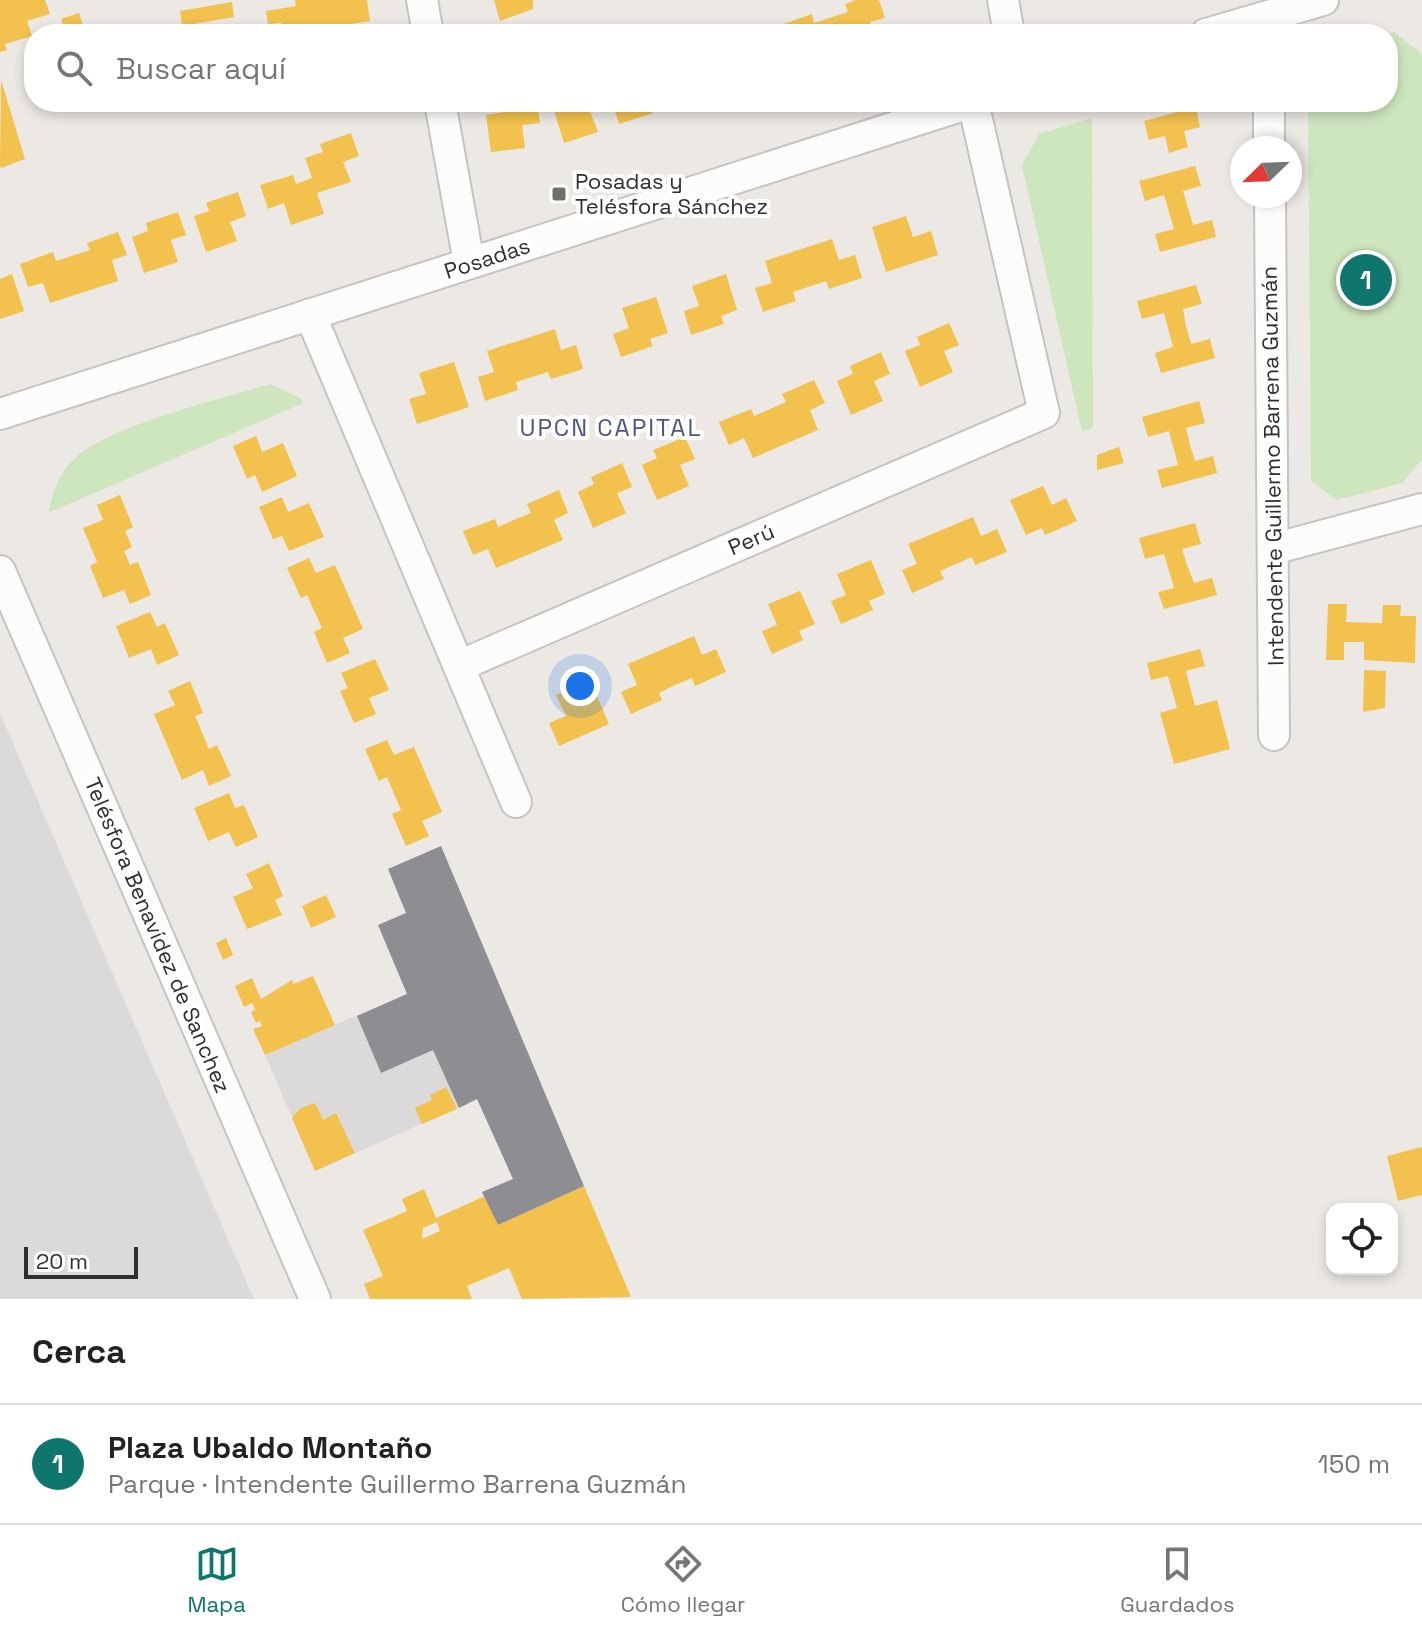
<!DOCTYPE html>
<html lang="es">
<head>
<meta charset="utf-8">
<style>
  body { margin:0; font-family:"Space Grotesk",sans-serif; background:#f2f2f2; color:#222 }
  .controls { position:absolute; right:24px; bottom:24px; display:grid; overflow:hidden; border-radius:16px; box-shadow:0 4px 12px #0003 }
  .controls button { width:72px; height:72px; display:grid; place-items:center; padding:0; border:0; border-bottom:2px solid #e0e0e0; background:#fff; color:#222; font:40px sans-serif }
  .compass { position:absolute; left:1230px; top:136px; width:72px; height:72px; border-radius:50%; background:#fff; box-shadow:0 4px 12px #0003; rotate:247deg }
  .scale { position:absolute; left:24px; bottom:20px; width:114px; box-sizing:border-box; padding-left:8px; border:4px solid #2e2e2e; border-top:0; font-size:22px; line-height:28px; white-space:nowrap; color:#2e2e2e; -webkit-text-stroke:6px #fff; paint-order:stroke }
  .you { position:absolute; left:580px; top:686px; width:28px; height:28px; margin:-20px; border:6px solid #fff; border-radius:50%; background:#1a73e8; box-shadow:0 0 0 12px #1a73e833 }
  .badge { display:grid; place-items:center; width:52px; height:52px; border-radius:50%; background:#0f766e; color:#fff; font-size:26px; font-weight:700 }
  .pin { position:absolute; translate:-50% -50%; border:4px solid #fff; box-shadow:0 2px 8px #0006 }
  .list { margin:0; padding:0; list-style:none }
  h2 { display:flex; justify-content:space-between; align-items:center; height:104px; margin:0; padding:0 32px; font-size:34px }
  h2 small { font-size:26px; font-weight:400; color:#767676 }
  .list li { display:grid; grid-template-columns:52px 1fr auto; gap:24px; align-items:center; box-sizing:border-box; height:120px; padding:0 32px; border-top:2px solid #e0e0e0 }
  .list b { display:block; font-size:30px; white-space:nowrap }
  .list p { margin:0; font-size:26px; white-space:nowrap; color:#767676 }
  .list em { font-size:26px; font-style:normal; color:#767676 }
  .icon { flex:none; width:44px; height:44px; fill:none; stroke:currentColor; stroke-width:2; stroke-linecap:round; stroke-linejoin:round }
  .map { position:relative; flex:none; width:1422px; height:1299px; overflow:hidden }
  .search { position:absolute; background:#fff; box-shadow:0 4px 12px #0003; left:24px; right:24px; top:24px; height:88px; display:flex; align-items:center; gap:20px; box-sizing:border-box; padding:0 28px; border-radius:32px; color:#767676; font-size:30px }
  .sheet { height:224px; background:#fff }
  nav { display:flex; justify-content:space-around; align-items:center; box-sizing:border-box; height:112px; border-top:2px solid #e0e0e0; background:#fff; font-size:22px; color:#767676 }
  nav a { display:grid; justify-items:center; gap:4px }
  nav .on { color:#0f766e }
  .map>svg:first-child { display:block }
  .industrial { fill:#dcd9db }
  .green { fill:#cee6be }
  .homes { fill:#f2c14e; fill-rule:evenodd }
  .industry { fill:#8d8d92 }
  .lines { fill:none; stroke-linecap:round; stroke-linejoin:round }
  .minor-casing { stroke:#c5c4c5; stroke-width:34 }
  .minor { stroke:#fcfcfb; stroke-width:30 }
  .poi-dot { fill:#706f6e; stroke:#fff; stroke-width:3 }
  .labels { text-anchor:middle; stroke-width:8; stroke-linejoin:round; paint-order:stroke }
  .poi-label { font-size:22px; fill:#2e2e2e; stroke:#fff; text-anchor:start }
  .street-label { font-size:22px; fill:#2e2e2e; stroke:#fff }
  .neighbourhood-label { font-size:24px; letter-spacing:2px; fill:#4d5680; stroke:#fff }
</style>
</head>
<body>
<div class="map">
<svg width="1422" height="1299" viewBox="0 0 1422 1299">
  <rect width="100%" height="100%" fill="#ece8e4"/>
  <path class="industrial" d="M0 713 118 986 254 1299H0Z
    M488 959 536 1073 315 1171 265 1055Z"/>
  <path class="green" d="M1394 32 1422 54V459L1402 483 1337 500 1311 481 1308 102H1388V34Z
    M1092 118 1093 428 1082 432 1022 165 1039 134Z
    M270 384 301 398 303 403 48 513C53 492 58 474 74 459 111 424 219 400 270 384Z"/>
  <path class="homes" d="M0 0H45L50 14 27 21 32 36 5 44 7 50 0 52Z
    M295 0H367L370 21 344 25 346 34H283L281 23 268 24 266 11 296 6Z
    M494 0H533V9L500 21Z
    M856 0H879L885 18 870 22 873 34H781L778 26 812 14 814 23 848 12 845 4Z
    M232 2 234 17 182 26 180 11Z
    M79 13 83 25 65 31 61 19Z
    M1 80 25 159 1 168 0 166Z
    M537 102 540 123 522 125 525 148 491 152 486 115 504 112 503 103Z
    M566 102H605L606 105 590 111 598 132 564 143 553 107Z
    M612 102H649L653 113 619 124Z
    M1196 107 1200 127 1184 131 1188 147 1169 153 1165 136 1149 140 1144 121Z
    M351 133 359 156 343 162 351 182 317 193 324 214 291 225 284 203 268 209 260 185 293 175 296 184 312 178 305 158 323 152 320 144Z
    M1195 166 1201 186 1183 191 1193 225 1212 220 1216 237 1160 252 1155 234 1174 229 1164 195 1145 201 1139 181Z
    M238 192 246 216 230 222 237 241 206 252 194 216 209 211 206 203Z
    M178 212 186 235 171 240 178 262 144 273 132 237 148 231 146 223Z
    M906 216 913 237 931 231 938 255 886 272 872 227Z
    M118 232 127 255 112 260 118 281 50 303 43 283 28 287 20 264 53 252 56 261 90 250 87 243Z
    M832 239 839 260 855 255 862 278 829 289 826 281 793 292 796 301 763 312 755 288 772 283 765 261Z
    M12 274 24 311 0 319V279Z
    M726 274 737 310 721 316 724 324 691 335 684 311 699 306 692 286Z
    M1196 285 1202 304 1183 309 1186 326 1191 344 1210 339 1215 358 1161 373 1155 353 1173 347 1164 313 1142 319 1137 301Z
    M656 297 668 333 650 339 653 346 621 357 613 334 629 328 622 308Z
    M949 323 959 345 944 351 953 372 920 387 905 351 920 345 917 337Z
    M555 329 561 350 576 345 583 369 551 379 548 372 516 382 518 390 485 401 478 377 494 372 487 351Z
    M881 352 890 374 874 381 883 401 851 415 837 381 853 374 850 366Z
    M454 362 469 407 417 424 409 399 426 394 419 373Z
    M814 380 825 403 810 410 818 430 753 458 744 438 729 445 719 422 751 409 754 416 786 402 782 394Z
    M1199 401 1205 423 1186 428 1190 445 1195 461 1213 456 1217 473 1162 488 1157 470 1178 465 1169 431 1148 437 1142 417Z
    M256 436 262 452 283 443 297 476 262 492 255 475 247 479 233 446Z
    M685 437 695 459 680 465 689 486 657 500 642 465 657 458 653 450Z
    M1119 447 1124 463 1097 470V455Z
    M622 463 632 487 617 493 626 513 593 528 578 492 594 484 591 477Z
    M1043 486 1052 505 1066 498 1077 521 1045 535 1042 528 1026 535 1010 500Z
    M559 490 568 513 554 520 563 540 496 568 488 549 473 555 463 531 495 519 498 527 516 519 531 513 527 504Z
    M120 495 133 527 125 531 132 547 124 551 130 565 138 562 151 595 130 604 124 590 103 598 90 566 97 562 83 528 103 520 97 505Z
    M282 497 288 512 309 503 324 537 289 551 282 536 273 539 259 507Z
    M973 517 981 536 997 529 1007 552 975 565 972 557 940 571 944 579 912 593 902 570 917 564 908 544Z
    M1195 523 1201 544 1182 549 1187 565 1194 583 1212 578 1217 595 1164 609 1158 592 1174 588 1164 554 1145 559 1139 538Z
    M309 558 316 573 335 565 363 629 343 638 350 653 327 663 314 632 322 628 307 595 301 598 287 568Z
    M871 560 885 594 869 601 873 610 841 624 831 601 846 595 837 574Z
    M800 591 815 624 799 631 803 640 772 654 762 631 777 625 768 604Z
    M1328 604H1347L1346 622 1382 623 1383 605H1401L1400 616H1416L1415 663 1364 660V642H1344V660H1326Z
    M150 612 157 627 165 623 179 655 157 665 151 649 129 658 116 626Z
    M694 636 702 655 716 649 726 672 695 686 692 678 675 685 659 693 662 700 631 714 621 692 637 685 628 664Z
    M1200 649 1205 666 1186 671 1195 706 1217 700 1230 749 1174 764 1160 713 1177 708 1168 676 1151 680 1147 663Z
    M375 659 389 690 369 698 376 714 354 723 340 691 348 688 341 673Z
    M1364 670 1386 671 1385 708 1363 712Z
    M590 680 609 724 559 746 549 723 566 716 556 695Z
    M190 681 203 713 195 716 209 749 217 745 231 776 209 786 203 770 182 780 154 714 175 705 168 691Z
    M387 740 394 755 414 747 442 812 422 821 429 836 406 846 392 814 401 810 394 794 387 777 379 781 365 749Z
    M229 793 235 808 244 805 258 837 236 847 229 832 208 841 194 808Z
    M269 863 283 896 275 900 282 915 247 929 233 897 253 888 246 874Z
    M326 895 336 917 311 928 302 906Z
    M226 938 233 955 223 960 216 943Z
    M313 976 335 1025 265 1055 253 1029 262 1026 260 1021 256 1023 251 1012 255 1010 252 1003 244 1007 235 986 252 978 261 999 292 980 293 984Z
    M446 1087 457 1109 422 1124 415 1108 432 1100 430 1095Z
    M315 1103 323 1120 336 1113 355 1153 315 1171 292 1118 299 1109Z
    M1422 1147V1195L1398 1201 1387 1156Z
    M584 1186 631 1297 522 1299 509 1268 467 1286 472 1299H370L364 1284 383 1276 363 1230 407 1211 402 1199 424 1189 436 1218 485 1196 498 1225ZM437 1222 440 1231 422 1239 423 1228Z"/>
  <path class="industry" d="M441 846 584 1186 498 1225 482 1192 513 1179 477 1099 459 1108 433 1050 381 1073 357 1016 407 994 378 925 406 913 388 869Z"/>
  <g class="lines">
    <defs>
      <path id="minor" d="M422 0 428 34
        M1003 0 1009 34
        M1206 34 1323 0
        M440 102 469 263
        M1269 102V148
        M1270 196 1274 735
        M310 314 516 802
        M0 414 973 102
        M1273 549 1422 509
        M0 571 315 1299
        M459 666 1044 413 973 102"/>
    </defs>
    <use href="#minor" class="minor-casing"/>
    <use href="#minor" class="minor"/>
  </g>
  <rect class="poi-dot" x="551" y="186" width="16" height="16" rx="4"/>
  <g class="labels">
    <g class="poi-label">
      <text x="575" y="189">Posadas y<tspan x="575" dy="25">Telésfora Sánchez</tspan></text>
    </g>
    <g class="street-label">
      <text transform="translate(487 258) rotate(-18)" y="8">Posadas</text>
      <text transform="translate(1272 466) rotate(-91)" y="8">Intendente Guillermo Barrena Guzmán</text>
      <text transform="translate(751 539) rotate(-23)" y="8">Perú</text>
      <text transform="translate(158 935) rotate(67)" y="8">Telésfora Benavídez de Sanchez</text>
    </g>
    <g class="neighbourhood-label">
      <text x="611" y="436">UPCN CAPITAL</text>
    </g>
  </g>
</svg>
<div class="controls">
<button><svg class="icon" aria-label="locate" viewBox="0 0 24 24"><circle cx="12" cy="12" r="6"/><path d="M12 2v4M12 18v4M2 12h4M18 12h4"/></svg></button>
</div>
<svg class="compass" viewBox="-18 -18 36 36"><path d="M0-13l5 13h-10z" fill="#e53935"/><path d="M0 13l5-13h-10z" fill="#767676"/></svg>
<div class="scale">20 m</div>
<div class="you"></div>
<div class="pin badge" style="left:1366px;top:280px">1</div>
<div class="search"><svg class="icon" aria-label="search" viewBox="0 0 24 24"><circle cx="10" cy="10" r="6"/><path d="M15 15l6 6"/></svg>Buscar aquí</div>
</div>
<section class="sheet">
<h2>Cerca<small></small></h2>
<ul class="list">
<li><span class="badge">1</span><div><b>Plaza Ubaldo Montaño</b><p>Parque · Intendente Guillermo Barrena Guzmán</p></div><em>150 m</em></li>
</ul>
</section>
<nav>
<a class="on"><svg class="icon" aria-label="map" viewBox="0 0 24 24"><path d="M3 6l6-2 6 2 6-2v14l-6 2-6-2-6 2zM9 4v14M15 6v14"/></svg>Mapa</a>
<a><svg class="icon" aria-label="directions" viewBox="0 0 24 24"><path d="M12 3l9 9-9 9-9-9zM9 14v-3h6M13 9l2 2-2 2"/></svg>Cómo llegar</a>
<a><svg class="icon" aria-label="saved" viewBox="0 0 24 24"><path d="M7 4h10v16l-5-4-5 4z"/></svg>Guardados</a>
</nav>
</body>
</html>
